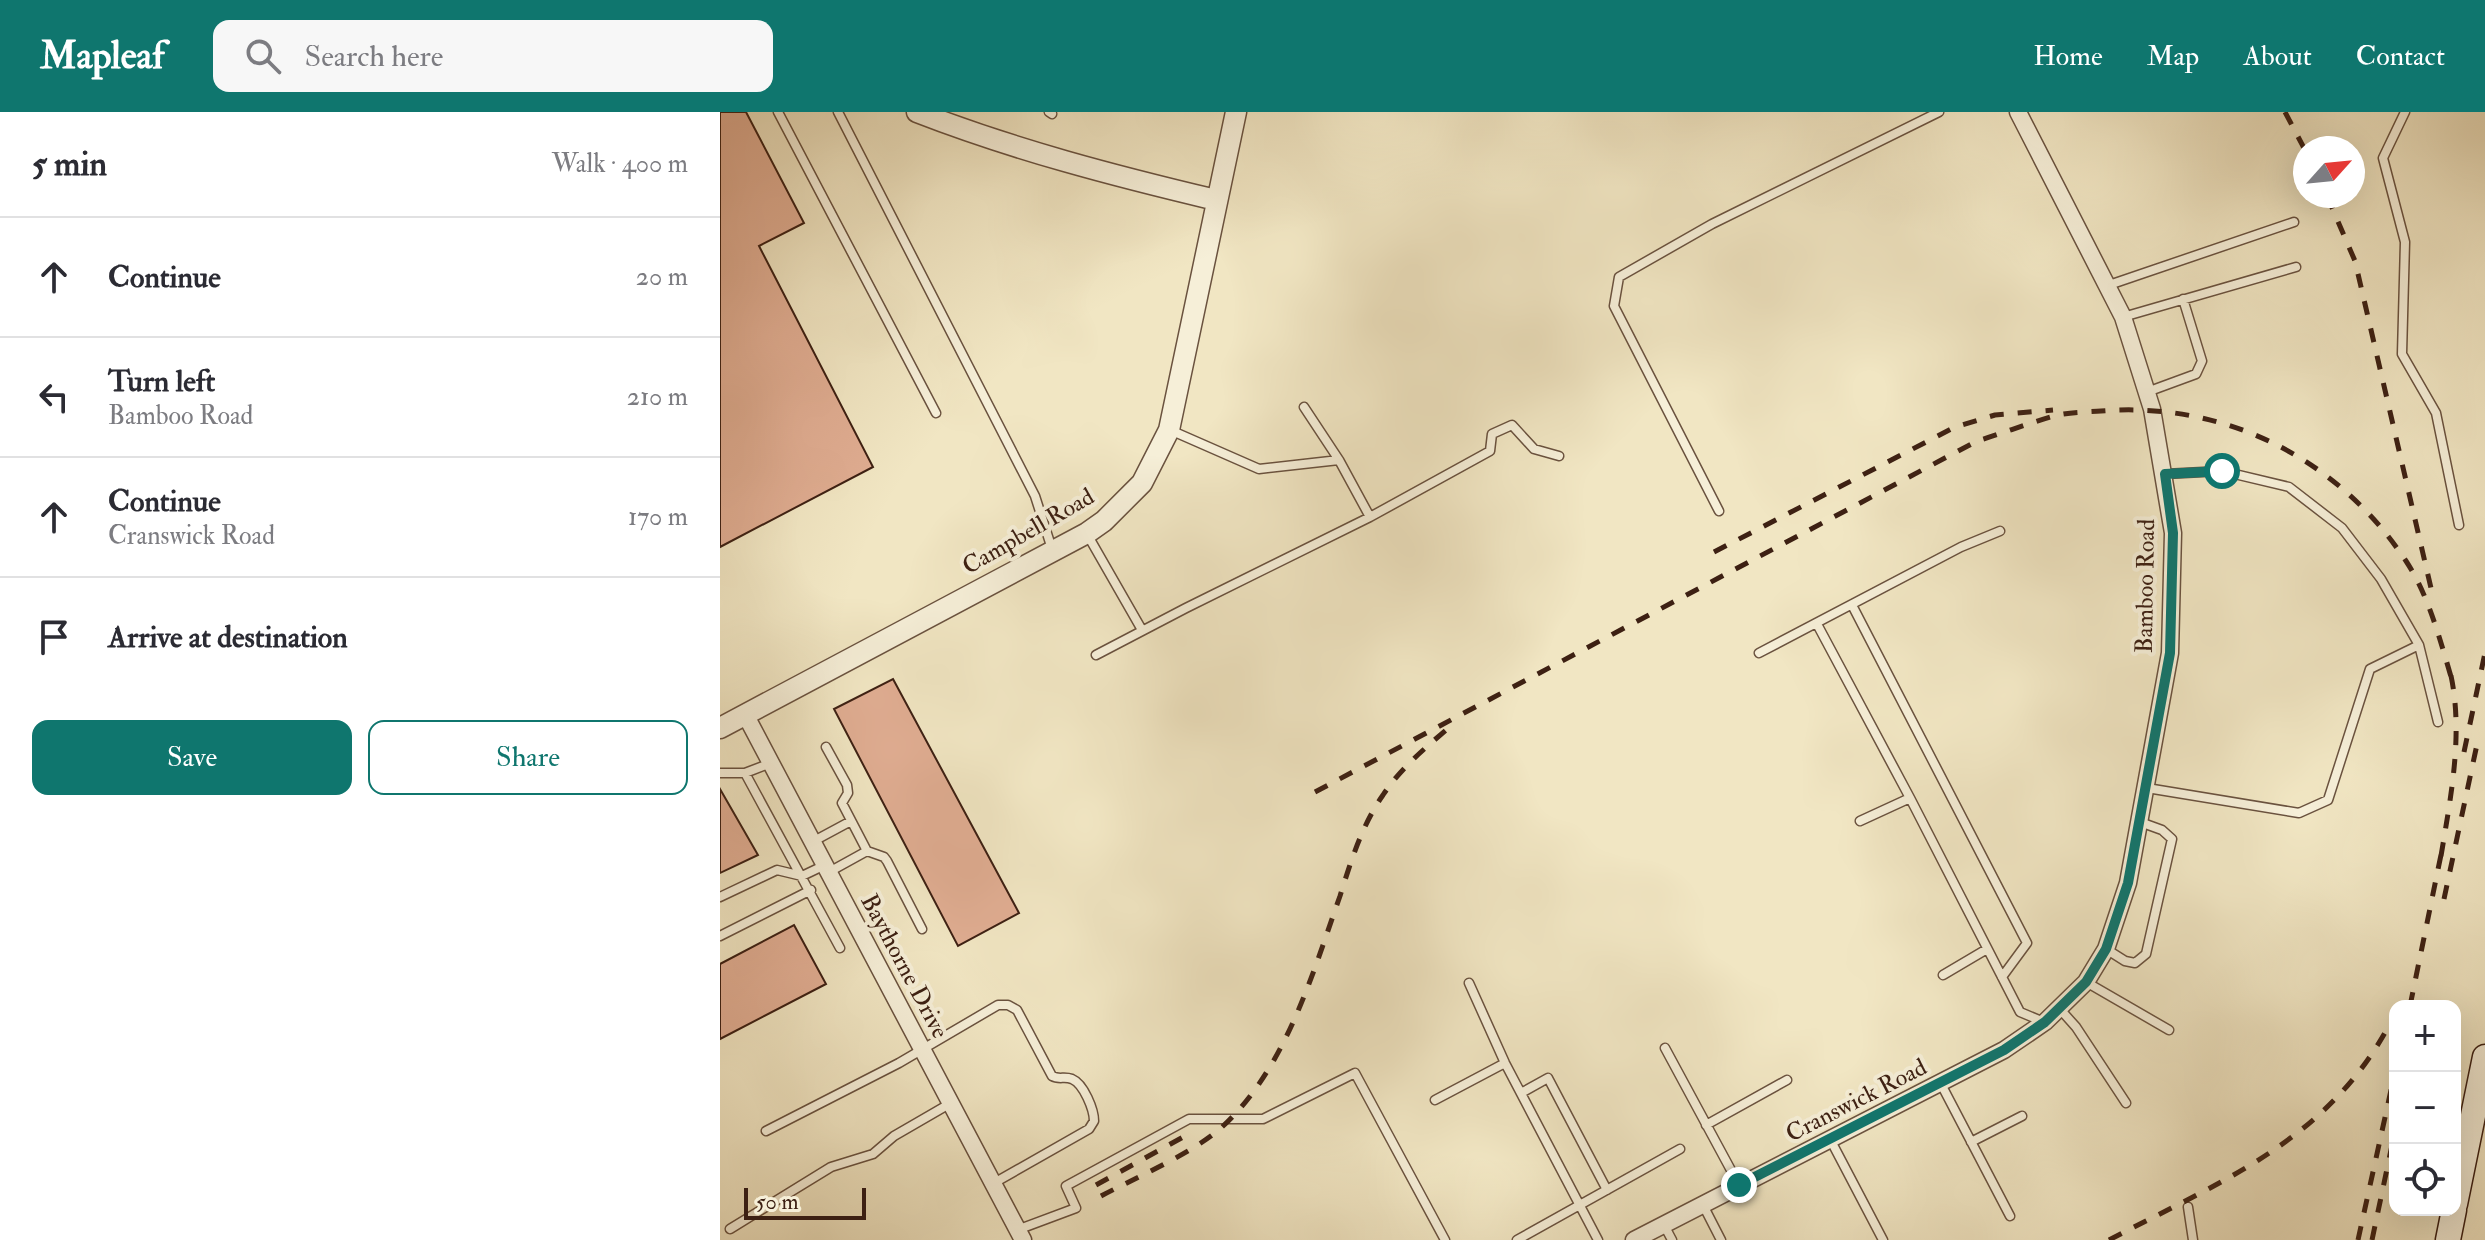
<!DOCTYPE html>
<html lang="en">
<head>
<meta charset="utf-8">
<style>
  body { margin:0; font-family:"IM FELL Double Pica",serif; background:#f7f7f7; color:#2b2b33 }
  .controls { position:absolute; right:24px; bottom:24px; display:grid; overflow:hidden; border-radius:16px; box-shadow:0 8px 32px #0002 }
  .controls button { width:72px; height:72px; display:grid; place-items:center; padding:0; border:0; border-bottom:2px solid #e1e1e2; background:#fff; color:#2b2b33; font:40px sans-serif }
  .compass { position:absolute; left:1573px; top:24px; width:72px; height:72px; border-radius:50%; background:#fff; box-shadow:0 8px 32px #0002; rotate:63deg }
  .scale { position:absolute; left:24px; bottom:20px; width:122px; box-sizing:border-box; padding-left:8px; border:4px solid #3d2013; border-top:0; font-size:22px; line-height:28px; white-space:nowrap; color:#3d2013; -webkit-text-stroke:6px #f6efd8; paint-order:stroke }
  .stop { position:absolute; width:24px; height:24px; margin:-18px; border:6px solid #0f766e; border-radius:50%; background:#fff }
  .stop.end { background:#0f766e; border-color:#fff; box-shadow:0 2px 8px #0008 }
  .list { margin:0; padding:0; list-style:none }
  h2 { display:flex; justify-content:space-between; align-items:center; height:104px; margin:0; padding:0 32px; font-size:34px }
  h2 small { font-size:26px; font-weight:400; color:#7c7c81 }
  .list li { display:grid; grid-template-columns:52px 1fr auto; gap:24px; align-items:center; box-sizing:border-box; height:120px; padding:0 32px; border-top:2px solid #e1e1e2 }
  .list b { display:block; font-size:30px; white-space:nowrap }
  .list p { margin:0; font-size:26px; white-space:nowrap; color:#7c7c81 }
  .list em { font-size:26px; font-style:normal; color:#7c7c81 }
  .actions { display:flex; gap:16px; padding:24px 32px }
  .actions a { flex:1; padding:18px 0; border:2px solid #0f766e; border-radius:16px; text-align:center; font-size:28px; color:#0f766e }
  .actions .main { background:#0f766e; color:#fff }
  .icon { flex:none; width:44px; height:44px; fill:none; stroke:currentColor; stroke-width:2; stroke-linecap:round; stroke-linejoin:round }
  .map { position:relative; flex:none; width:1765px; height:1128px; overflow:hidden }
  header { display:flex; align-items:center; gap:48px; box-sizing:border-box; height:112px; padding:0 40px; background:#0f766e; color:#fff }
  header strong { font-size:38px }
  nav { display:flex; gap:44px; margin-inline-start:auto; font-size:28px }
  .search { width:560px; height:72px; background:#f7f7f7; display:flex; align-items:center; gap:20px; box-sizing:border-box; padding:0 28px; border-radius:16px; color:#7c7c81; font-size:30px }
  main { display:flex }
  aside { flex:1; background:#fff }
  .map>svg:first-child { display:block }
  .building { fill:#e0ad92; stroke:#3d2013; stroke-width:2 }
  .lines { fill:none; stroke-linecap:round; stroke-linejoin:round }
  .service-casing { stroke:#6a523f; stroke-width:11 }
  .minor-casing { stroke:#6a523f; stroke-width:19 }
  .tertiary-casing { stroke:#6a523f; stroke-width:23 }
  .secondary-casing { stroke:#3d2013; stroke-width:27 }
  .service { stroke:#f6efd8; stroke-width:8 }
  .minor { stroke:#f6efd8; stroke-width:16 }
  .tertiary { stroke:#f6efd8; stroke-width:20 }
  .secondary { stroke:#f6efd8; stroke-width:24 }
  .rail { stroke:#3d2013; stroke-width:5; stroke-dasharray:14 14; stroke-linecap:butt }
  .route { stroke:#0f766e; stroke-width:10 }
  .labels { text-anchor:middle; stroke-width:8; stroke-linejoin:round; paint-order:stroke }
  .street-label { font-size:24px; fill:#3d2013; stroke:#f6efd8 }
</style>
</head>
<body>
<header>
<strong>Mapleaf</strong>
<div class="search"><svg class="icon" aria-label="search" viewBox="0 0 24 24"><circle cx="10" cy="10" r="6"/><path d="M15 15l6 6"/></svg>Search here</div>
<nav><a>Home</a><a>Map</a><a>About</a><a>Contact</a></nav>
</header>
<main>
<aside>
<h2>5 min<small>Walk · 400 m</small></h2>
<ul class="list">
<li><svg class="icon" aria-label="ahead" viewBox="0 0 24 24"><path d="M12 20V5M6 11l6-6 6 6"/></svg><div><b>Continue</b></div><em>20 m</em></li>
<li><svg class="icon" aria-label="left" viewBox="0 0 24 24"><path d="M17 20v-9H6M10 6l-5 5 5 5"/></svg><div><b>Turn left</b><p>Bamboo Road</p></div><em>210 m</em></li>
<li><svg class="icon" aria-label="ahead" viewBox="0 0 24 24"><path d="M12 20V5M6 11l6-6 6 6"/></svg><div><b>Continue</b><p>Cranswick Road</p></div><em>170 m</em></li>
<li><svg class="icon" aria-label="arrive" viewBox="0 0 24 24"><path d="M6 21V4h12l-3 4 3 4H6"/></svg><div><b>Arrive at destination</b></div></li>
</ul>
<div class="actions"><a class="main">Save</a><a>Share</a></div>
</aside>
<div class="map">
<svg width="1765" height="1128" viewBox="0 0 1765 1128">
  <rect width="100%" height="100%" fill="#f1e6c3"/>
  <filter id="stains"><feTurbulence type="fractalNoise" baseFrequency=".0025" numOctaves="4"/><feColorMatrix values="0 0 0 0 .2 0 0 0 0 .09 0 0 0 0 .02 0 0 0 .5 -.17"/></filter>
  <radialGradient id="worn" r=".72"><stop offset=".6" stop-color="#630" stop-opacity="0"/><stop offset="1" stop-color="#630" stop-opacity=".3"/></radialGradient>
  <path class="building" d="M0 0H26L84 111 39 134 153 355 0 435Z
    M173 567 299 801 238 834 114 597Z
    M0 677 38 743 0 761Z
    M74 813 106 872 0 927V852Z"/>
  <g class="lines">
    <defs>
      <path id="service" d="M58 0 216 301
        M118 0 315 384 332 437
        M329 0 332 2
        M1685 0 1663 46 1685 130 1682 242 1716 301 1739 413
        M1389 173 1574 110
        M1403 205 1576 155
        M1427 280 1476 262 1482 249 1463 187
        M584 295 619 348 650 405
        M450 318 539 357 619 348
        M1445 362 1502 359 1569 375 1622 416 1661 467 1699 533 1718 610
        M999 399 894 194 899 165 992 112 1219 0
        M367 422 422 518
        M1132 493 1307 831 1282 865
        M1097 512 1190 686 1300 900 1324 910
        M1039 541 1241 435 1280 419
        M376 543 466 496 650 405 770 339 772 322 792 313 814 337 839 344
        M106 635 127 673 128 681 122 691 147 739 164 745 167 749 202 817
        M0 661H25L51 651
        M25 661 120 836
        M1427 676 1579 701 1608 688 1650 557 1699 533
        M1140 709 1190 686
        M92 730 131 709
        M109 760 147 739
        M0 785 57 758 82 764 105 753
        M0 824 91 778
        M1386 837 1405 849 1415 851 1426 842 1452 727 1442 718 1420 710
        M1223 863 1267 837
        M1366 870 1449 918
        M749 871 785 951 878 1128
        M1339 896 1356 915 1406 991
        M945 936 1019 1073
        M1221 972 1290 1104
        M801 981 828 966 887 1078
        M715 988 785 951
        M986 1013 1067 968
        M46 1019 179 951 278 893H288L297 898 332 964C339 968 344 964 352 967 364 972 374 998 374 1009L369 1017 274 1071
        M1110 1027 1163 1128
        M1251 1030 1302 1004
        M983 1093 1001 1128
        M1468 1095 1473 1128
        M944 1113 952 1128
        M10 1117 111 1055 153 1042 174 1024 231 991
        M297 1118 356 1096 346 1074 469 1007H543L635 961 725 1128
        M797 1128 960 1037"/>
      <path id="minor" d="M25 602 303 1128
        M914 1128 1284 938 1325 910 1366 870 1386 837 1408 771 1450 541 1453 421 1432 297 1403 205 1298 0"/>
      <path id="tertiary" d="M197 0C295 38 395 64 496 88
        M0 616 367 421 384 409 422 371 449 318 516 0"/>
      <path id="secondary" d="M1735 1092 1765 945
        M1728 1128 1734 1098"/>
    </defs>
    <use href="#service" class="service-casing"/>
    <use href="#minor" class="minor-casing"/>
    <use href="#tertiary" class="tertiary-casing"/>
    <use href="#secondary" class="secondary-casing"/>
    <use href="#service" class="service"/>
    <use href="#minor" class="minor"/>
    <use href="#tertiary" class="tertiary"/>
    <use href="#secondary" class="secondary"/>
    <path class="rail" d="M1565 0 1585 38
      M1607 84 1635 149 1714 489
      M994 440 1235 315 1275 303 1333 298
      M1744 640 1765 541
      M595 680 1257 329C1284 321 1311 310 1338 303 1352 300 1367 300 1381 299 1504 289 1618 346 1686 449 1709 484 1720 528 1732 568
      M1721 744C1731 683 1744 620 1730 559
      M1724 787 1759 623
      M1690 894 1723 733
      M376 1073 474 1019
      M381 1084C415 1066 475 1040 502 1015 566 956 592 863 620 784 631 749 642 713 663 683 680 657 703 638 726 618
      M1389 1128C1505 1067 1613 1027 1675 902
      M1638 1128 1675 960
      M1652 1128 1675 1019"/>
  </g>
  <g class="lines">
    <path class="route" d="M1019 1073 1284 938 1325 910 1366 870 1386 837 1408 771 1450 541 1453 421 1445 362 1502 359"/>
  </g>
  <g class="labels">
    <g class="street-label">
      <text transform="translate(308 419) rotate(-30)" y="8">Campbell Road</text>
      <text transform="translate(1425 474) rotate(-89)" y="8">Bamboo Road</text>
      <text transform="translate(185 854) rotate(62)" y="8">Baythorne Drive</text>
      <text transform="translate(1136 988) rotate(-27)" y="8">Cranswick Road</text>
    </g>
  </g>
  <rect width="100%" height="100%" filter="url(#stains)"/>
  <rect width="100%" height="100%" fill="url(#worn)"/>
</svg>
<div class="controls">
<button>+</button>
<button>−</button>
<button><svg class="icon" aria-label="locate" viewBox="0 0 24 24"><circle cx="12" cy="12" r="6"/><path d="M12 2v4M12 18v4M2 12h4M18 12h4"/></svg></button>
</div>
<svg class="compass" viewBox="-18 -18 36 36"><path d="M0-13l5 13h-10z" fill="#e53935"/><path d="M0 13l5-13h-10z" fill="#7c7c81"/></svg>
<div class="scale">50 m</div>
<div class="stop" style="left:1502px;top:359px"></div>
<div class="stop end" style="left:1019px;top:1073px"></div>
</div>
</main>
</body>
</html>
